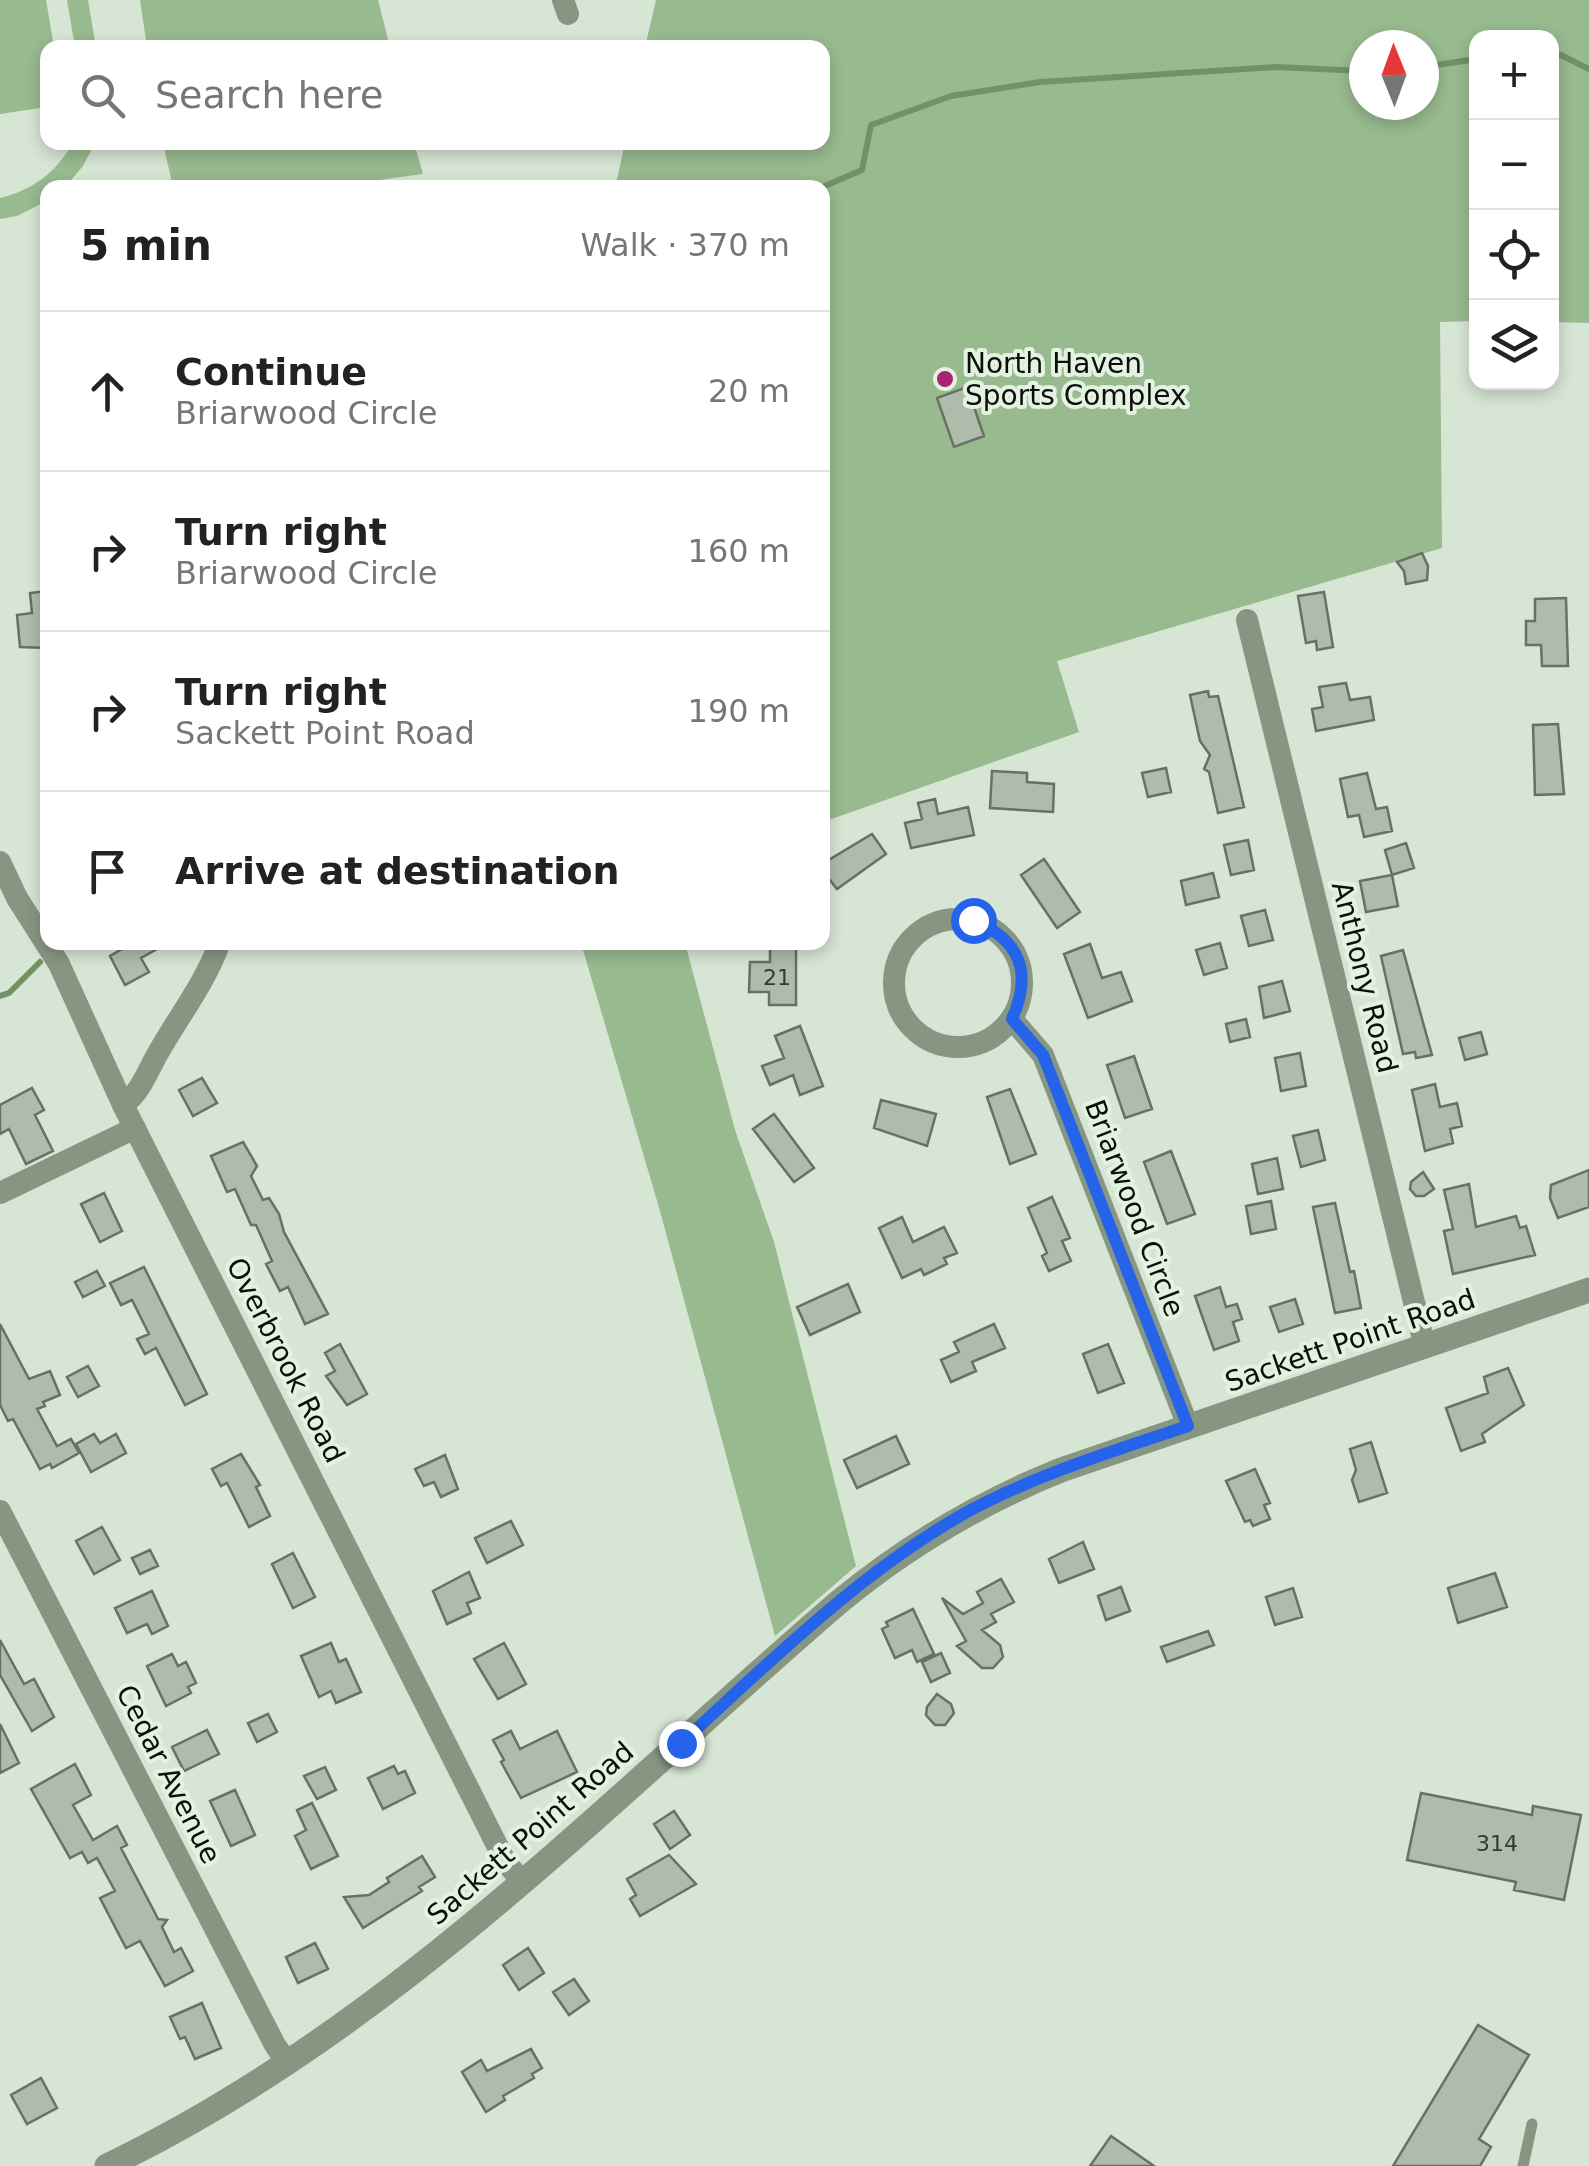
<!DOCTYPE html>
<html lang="en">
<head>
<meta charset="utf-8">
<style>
  body { margin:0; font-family:"DejaVu Sans",sans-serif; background:#f6f6f6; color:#222 }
  .controls { position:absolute; right:30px; top:30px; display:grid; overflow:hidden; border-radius:20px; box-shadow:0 5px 15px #0003 }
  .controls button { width:90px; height:90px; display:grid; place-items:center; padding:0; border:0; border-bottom:2px solid #e0e0e0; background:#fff; color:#222; font:50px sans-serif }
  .compass { position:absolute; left:1349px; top:30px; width:90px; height:90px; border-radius:50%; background:#fff; box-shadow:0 5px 15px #0003; rotate:359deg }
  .stop { position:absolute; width:30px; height:30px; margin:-22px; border:8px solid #2563eb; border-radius:50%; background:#fff }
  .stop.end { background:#2563eb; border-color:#fff; box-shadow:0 2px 10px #0008 }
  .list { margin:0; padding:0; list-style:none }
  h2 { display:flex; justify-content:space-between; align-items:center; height:130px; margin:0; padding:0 40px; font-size:42px }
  h2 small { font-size:32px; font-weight:400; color:#767676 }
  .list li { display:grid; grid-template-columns:65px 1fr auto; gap:30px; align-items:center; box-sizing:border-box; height:160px; padding:0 40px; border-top:2px solid #e0e0e0 }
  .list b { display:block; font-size:38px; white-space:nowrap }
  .list p { margin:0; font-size:32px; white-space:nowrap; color:#767676 }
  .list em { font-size:32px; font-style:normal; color:#767676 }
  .icon { flex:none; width:55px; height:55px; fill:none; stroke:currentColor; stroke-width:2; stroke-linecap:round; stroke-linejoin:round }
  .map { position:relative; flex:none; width:1589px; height:2166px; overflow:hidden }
  .search { position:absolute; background:#fff; box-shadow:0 5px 15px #0003; left:40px; top:40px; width:790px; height:110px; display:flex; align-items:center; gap:25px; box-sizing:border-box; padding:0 35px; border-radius:20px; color:#767676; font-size:38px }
  .panel { position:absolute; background:#fff; box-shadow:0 5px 15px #0003; left:40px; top:180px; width:790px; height:770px; border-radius:20px }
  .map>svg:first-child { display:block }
  .green { fill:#98ba8f; fill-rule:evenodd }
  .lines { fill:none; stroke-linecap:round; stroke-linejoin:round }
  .stream { stroke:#709267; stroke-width:6 }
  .building { fill:#afbcab; stroke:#667263; stroke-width:2.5 }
  .service { stroke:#879683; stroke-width:11 }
  .minor { stroke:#879683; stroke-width:22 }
  .tertiary { stroke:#879683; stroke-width:25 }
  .route { stroke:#2563eb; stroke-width:12 }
  .poi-dot { fill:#a72573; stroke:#e4f2e1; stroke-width:4 }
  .labels { text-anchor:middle; stroke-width:8; stroke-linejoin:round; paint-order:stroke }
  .number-label { font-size:22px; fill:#343a32 }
  .poi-label { font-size:28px; fill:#0b0f0a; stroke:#e4f2e1; text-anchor:start }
  .street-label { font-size:28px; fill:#0b0f0a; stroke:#e4f2e1 }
</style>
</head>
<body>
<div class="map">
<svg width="1589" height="2166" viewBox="0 0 1589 2166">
  <rect width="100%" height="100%" fill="#d7e5d4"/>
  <path class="green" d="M0 0H46L54 47 48 48 47 107 0 114Z
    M67 0H88L96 47H75Z
    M140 0H378L390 47H147Z
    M656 0H1589V323L1552 322V38H1476V321L1440 322 1442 548 1057 661 1079 732 823 822 822 188H615L625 143 822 142V48L645 47ZM1364 45H1424V105H1364Z
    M73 142 95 143 83 166 65 187 48 188 47 201 17 216 0 219V198C33 190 57 172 73 142Z
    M163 143H414L423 174 321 188 173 187Z
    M581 943H685L735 1130 774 1242 856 1566 775 1636 660 1211Z"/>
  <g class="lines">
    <path class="stream" d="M1552 55H1561L1589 69
      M1424 67 1476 59
      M820 188 862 170 871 125 951 96 1040 82 1276 67 1364 71
      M0 996 9 993 40 962"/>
  </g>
  <path class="building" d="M967 387 984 436 954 447 937 398Z
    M1422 553 1428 566 1427 580 1406 584 1404 571 1397 562Z
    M48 591V648L20 647 17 615 32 613 30 593Z
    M1324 592 1333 647 1317 650 1316 641 1306 643 1298 596Z
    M1566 598 1568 666H1542L1541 645H1526V621H1535V599Z
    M1346 683 1350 700 1370 697 1374 720 1316 731 1312 709 1323 707 1319 687Z
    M1208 691 1209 697 1218 696 1244 807 1218 813 1209 772 1204 769 1210 755 1200 741 1190 695Z
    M1558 724 1564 794 1535 795 1533 725Z
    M1166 768 1171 792 1148 797 1142 773Z
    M992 771 1027 773V782L1054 784 1053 812 990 808Z
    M1367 773 1376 809 1387 807 1392 831 1364 837 1359 815 1348 817 1340 779Z
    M935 799 938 814 968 807 974 835 911 848 905 823 922 819 918 803Z
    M872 834 886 854 837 889 822 870V864Z
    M1248 840 1254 870 1231 875 1224 845Z
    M1406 843 1414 868 1392 875 1385 850Z
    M1044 859 1080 912 1057 928 1021 875Z
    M1213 873 1219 897 1186 905 1181 881Z
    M1392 875 1398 906 1366 912 1360 881Z
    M1265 910 1273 940 1249 946 1241 916Z
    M134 942H170L141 958 149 972 125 985 110 956Z
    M1220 943 1227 968 1204 975 1196 950Z
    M1090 944 1102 978 1121 972 1132 1001 1088 1018 1064 954Z
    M770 946 796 947V1005H769V992H749L750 962H770Z
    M1403 950 1432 1055 1416 1058 1415 1052 1403 1054 1381 956Z
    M1282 981 1290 1011 1264 1018 1259 987Z
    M1246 1019 1250 1037 1230 1042 1226 1024Z
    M800 1026 823 1086 800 1095 793 1075 770 1085 762 1066 784 1058 775 1036Z
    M1481 1032 1487 1054 1465 1060 1459 1038Z
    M1300 1053 1306 1086 1281 1091 1275 1058Z
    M1134 1056 1152 1109 1125 1118 1107 1065Z
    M202 1078 217 1103 193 1116 179 1090Z
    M1435 1084 1440 1107 1457 1103 1462 1126 1450 1129 1453 1143 1425 1151 1412 1090Z
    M32 1088 44 1110 35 1115 53 1151 26 1164 9 1129 0 1134V1105Z
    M1010 1089 1036 1154 1010 1164 987 1097Z
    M881 1100 936 1114 927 1146 874 1128Z
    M774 1114 814 1168 794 1182 753 1129Z
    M1318 1130 1325 1160 1301 1167 1293 1136Z
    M243 1142 257 1166 251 1176 263 1200 269 1198 279 1214 284 1232 328 1314 305 1324 288 1287 280 1291 266 1264 272 1261 256 1225H251L235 1189 227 1192 211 1156Z
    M1171 1151 1195 1214 1167 1224 1144 1162Z
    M1277 1158 1283 1189 1258 1194 1252 1164Z
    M1589 1170V1207L1558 1218 1550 1198 1551 1185Z
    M1423 1172 1434 1189 1424 1196H1416L1410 1189 1411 1182Z
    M1469 1184 1476 1227 1516 1216 1520 1228 1526 1226 1535 1255 1453 1274 1444 1231 1453 1229 1444 1190Z
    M104 1193 122 1231 100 1242 81 1204Z
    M1052 1197 1070 1238 1062 1241 1071 1261 1049 1271 1042 1256 1047 1253 1028 1208Z
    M1271 1201 1276 1229 1251 1234 1246 1206Z
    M1335 1203 1350 1272 1354 1271 1361 1308 1335 1313 1313 1207Z
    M902 1217 913 1242 944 1227 957 1253 944 1258 947 1264 924 1275 921 1269 902 1278 879 1228Z
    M144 1267 207 1394 185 1405 156 1348 145 1354 137 1339 149 1334 132 1300 121 1305 110 1283Z
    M97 1271 105 1286 83 1297 75 1282Z
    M848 1284 860 1312 810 1335 797 1307Z
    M1220 1287 1226 1307 1237 1304 1242 1319 1233 1322 1239 1341 1214 1350 1195 1296Z
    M1295 1299 1303 1324 1279 1332 1270 1307Z
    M0 1324 29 1379 50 1371 60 1395 43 1402 45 1406 37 1409 57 1446 71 1439 79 1453 52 1468 50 1464 40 1469 13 1419 8 1421 0 1405Z
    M994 1324 1005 1348 972 1362 976 1371 951 1382 941 1360 959 1352 954 1342Z
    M340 1344 367 1394 347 1405 326 1376 335 1371 325 1353Z
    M1108 1344 1124 1383 1098 1393 1083 1354Z
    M88 1366 99 1386 78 1397 67 1377Z
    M1508 1368 1524 1405 1482 1434 1485 1442 1461 1451 1446 1408 1488 1393 1484 1377Z
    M94 1434 100 1443 116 1434 126 1453 91 1472 76 1444Z
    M896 1436 909 1464 857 1488 844 1460Z
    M1371 1442 1387 1493 1359 1502 1352 1480 1356 1470 1350 1449Z
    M241 1454 260 1485 256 1487 270 1516 249 1527 227 1483 221 1486 212 1469Z
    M445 1455 458 1489 441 1497 434 1482 424 1486 415 1469Z
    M1255 1469 1270 1503 1264 1505 1270 1519 1253 1526 1250 1520 1245 1522 1226 1481Z
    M511 1521 523 1545 487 1563 475 1538Z
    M102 1527 120 1560 94 1574 76 1541Z
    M1083 1542 1094 1569 1059 1583 1049 1559Z
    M150 1550 158 1566 140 1574 132 1558Z
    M293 1553 315 1597 293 1608 272 1564Z
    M469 1572 480 1598 467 1603 471 1613 447 1624 433 1591Z
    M1495 1573 1507 1607 1458 1623 1448 1588Z
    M1001 1579 1014 1602 991 1614 996 1622 982 1630 1000 1645 1003 1657 993 1668H982L957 1646 966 1641 942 1598 963 1614 983 1603 977 1592Z
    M1121 1587 1130 1611 1106 1620 1098 1596Z
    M1293 1588 1302 1617 1275 1625 1266 1597Z
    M152 1591 168 1626 152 1634 147 1624 127 1633 115 1608Z
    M913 1609 934 1654 917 1662 912 1650 895 1658 882 1629 888 1626 886 1622Z
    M1208 1631 1214 1645 1167 1662 1161 1647Z
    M0 1640 24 1684 34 1679 54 1717 32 1731 0 1675Z
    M331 1643 339 1662 346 1659 361 1692 336 1703 331 1691 319 1697 301 1656Z
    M504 1643 526 1684 498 1699 474 1659Z
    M941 1653 950 1673 931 1682 922 1662Z
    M172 1654 178 1666 186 1662 196 1683 188 1687 191 1693 166 1706 147 1666Z
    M937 1694 951 1704 954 1713 945 1725H935L926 1715 927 1707Z
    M268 1714 277 1732 257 1742 248 1723Z
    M0 1724 19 1763 0 1773Z
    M207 1730 219 1754 184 1771 172 1747Z
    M511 1731 520 1749 557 1731 577 1772 521 1798 501 1762 504 1760 493 1740Z
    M75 1764 91 1795 73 1805 93 1840 117 1826 127 1845 121 1848 154 1911 158 1919 167 1920 162 1927 174 1952 181 1948 193 1971 165 1986 140 1941 126 1948 100 1898 115 1891 97 1858 88 1863 82 1852 70 1858 31 1789Z
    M394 1766 398 1774 405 1771 415 1793 383 1809 368 1778Z
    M325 1767 336 1790 317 1799 304 1776Z
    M235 1790 255 1835 231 1846 210 1801Z
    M1421 1793 1532 1815 1533 1806 1581 1815 1564 1900 1514 1890 1516 1882 1407 1860Z
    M312 1803 338 1856 311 1869 295 1836 306 1830 297 1810Z
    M674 1811 690 1835 670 1849 654 1824Z
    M669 1855 696 1884 640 1916 630 1899 636 1895 627 1879Z
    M422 1856 435 1877 419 1887 422 1891 363 1928 344 1897 369 1895 389 1882 387 1878Z
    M315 1943 328 1969 298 1983 286 1957Z
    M528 1948 544 1973 519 1990 503 1965Z
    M574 1979 589 2001 569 2015 553 1992Z
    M202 2003 221 2048 195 2059 185 2037 180 2039 170 2017Z
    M1478 2025 1529 2055 1479 2139 1491 2147 1480 2166H1393Z
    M531 2049 542 2068 532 2074 534 2078 503 2096 505 2100 486 2112 462 2072 481 2060 487 2071Z
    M41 2078 57 2108 27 2124 11 2095Z
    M1111 2136 1154 2166H1090Z"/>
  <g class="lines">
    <path class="service" d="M1523 2166 1532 2124"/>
    <path class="minor" d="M563 0 568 14
      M1247 620 1425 1347
      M0 862 17 898 59 964 123 1105 505 1861 523 1883
      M894 983a64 64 0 1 1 128 0a64 64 0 1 1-128 0Z
      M1012 1019 1043 1055 1188 1426
      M123 1105C141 1092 147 1072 158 1053 179 1016 205 983 220 942
      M0 1193 135 1128
      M0 1511 275 2045 288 2064"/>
    <path class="tertiary" d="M107 2166C389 2031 606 1802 839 1602 907 1546 979 1503 1061 1470L1589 1290"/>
  </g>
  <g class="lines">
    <path class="route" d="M681 1743C769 1663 856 1576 960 1516 1031 1476 1111 1452 1188 1426L1043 1055 1012 1019C1033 972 1020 940 973 920"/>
  </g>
  <circle class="poi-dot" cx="945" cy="379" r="10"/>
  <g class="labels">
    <g class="number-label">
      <text x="777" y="985">21</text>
      <text x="1497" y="1851">314</text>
    </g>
    <g class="poi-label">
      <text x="965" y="373">North Haven<tspan x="965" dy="32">Sports Complex</tspan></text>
    </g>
    <g class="street-label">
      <text transform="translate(1365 977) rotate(76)" y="10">Anthony Road</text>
      <text transform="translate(1135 1208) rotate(69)" y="10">Briarwood Circle</text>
      <text transform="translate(1350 1340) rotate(-19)" y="10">Sackett Point Road</text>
      <text transform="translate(286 1360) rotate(63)" y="10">Overbrook Road</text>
      <text transform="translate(169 1774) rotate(63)" y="10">Cedar Avenue</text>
      <text transform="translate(530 1833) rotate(-41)" y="10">Sackett Point Road</text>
    </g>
  </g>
</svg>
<div class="controls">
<button>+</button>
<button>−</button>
<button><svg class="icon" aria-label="locate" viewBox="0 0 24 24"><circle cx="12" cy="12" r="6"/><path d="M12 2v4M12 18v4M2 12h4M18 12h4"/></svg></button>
<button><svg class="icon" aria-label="layers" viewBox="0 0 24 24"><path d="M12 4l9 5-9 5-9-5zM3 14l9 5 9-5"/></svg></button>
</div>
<svg class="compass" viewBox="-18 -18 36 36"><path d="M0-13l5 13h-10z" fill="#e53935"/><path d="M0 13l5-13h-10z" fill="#767676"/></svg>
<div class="stop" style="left:973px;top:920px"></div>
<div class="stop end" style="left:681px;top:1743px"></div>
<div class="search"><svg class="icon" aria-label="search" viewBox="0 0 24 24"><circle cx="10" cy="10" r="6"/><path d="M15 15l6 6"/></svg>Search here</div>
<section class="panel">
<h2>5 min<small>Walk · 370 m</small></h2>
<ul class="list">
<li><svg class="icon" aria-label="ahead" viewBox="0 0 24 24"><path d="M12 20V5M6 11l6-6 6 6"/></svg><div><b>Continue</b><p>Briarwood Circle</p></div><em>20 m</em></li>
<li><svg class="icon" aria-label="right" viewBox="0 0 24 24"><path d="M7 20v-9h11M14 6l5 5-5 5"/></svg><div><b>Turn right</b><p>Briarwood Circle</p></div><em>160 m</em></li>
<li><svg class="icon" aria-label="right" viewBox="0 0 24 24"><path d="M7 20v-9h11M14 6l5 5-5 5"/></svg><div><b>Turn right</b><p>Sackett Point Road</p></div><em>190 m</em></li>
<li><svg class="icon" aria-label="arrive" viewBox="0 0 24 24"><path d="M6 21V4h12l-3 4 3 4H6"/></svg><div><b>Arrive at destination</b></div></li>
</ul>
</section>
</div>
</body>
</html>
